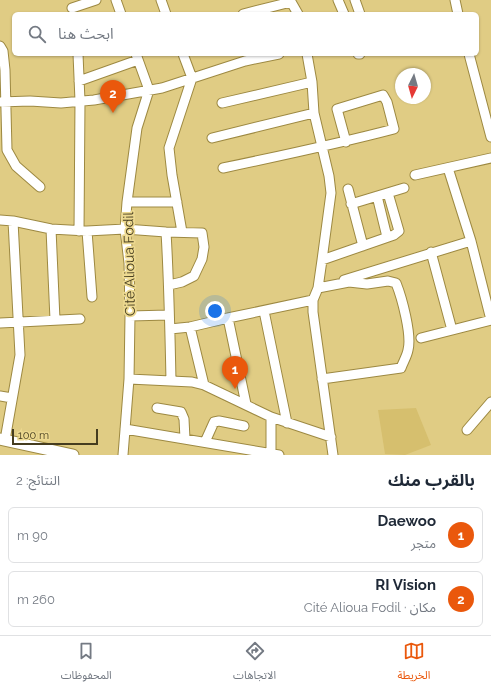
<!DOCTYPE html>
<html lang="ar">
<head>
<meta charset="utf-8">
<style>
  body { margin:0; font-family:Raleway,"Noto Sans Arabic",sans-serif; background:#f2f2f3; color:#1f2937; direction:rtl }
  .compass { position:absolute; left:395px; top:68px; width:36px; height:36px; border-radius:50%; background:#fff; box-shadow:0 1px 3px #0004; rotate:185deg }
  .scale { position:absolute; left:12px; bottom:10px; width:86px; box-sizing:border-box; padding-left:4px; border:2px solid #453c1f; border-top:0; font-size:11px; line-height:14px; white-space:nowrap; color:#453c1f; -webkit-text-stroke:3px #edd990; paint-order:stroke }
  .you { position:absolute; left:215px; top:311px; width:14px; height:14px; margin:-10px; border:3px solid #fff; border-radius:50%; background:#1a73e8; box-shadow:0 0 0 6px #1a73e833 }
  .badge { display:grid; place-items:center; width:26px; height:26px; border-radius:50%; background:#ea580c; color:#fff; font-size:13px; font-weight:700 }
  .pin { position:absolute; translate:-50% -33px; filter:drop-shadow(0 1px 2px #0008) }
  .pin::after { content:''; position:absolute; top:21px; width:14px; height:12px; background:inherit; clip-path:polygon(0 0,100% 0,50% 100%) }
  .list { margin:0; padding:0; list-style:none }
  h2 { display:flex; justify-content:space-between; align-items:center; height:52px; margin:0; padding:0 16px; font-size:17px }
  h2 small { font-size:13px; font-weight:400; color:#747a83 }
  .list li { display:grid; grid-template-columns:26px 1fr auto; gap:12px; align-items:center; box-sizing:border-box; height:56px; margin:0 8px 8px; padding:0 8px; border:1px solid #e0e1e3; border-radius:6px }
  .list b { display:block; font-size:15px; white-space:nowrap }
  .list p { margin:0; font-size:13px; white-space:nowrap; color:#747a83 }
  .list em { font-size:13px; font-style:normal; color:#747a83 }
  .icon { flex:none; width:22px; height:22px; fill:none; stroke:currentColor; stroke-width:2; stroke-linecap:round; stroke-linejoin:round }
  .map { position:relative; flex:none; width:491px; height:455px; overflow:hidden; direction:ltr }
  .search { position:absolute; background:#fff; box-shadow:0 1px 3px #0004; left:12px; right:12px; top:12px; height:44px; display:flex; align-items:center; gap:10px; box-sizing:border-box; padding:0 14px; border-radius:6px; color:#747a83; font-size:15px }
  .sheet { height:180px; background:#fff }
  nav { display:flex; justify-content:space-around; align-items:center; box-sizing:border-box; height:56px; border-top:1px solid #e0e1e3; background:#fff; font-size:11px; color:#747a83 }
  nav a { display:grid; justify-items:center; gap:2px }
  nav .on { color:#ea580c }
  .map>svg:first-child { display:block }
  .built { fill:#d6bf6e }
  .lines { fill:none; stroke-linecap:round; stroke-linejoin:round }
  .minor-casing { stroke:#9d8942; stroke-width:11 }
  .major-casing { stroke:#9d8942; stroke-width:13 }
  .minor { stroke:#fff; stroke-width:9 }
  .major { stroke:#fff; stroke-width:11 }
  .labels { text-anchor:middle; stroke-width:3.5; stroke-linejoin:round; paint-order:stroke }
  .street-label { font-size:14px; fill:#453c1f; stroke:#edd990 }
</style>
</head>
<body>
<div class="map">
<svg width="491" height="455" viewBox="0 0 491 455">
  <rect width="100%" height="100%" fill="#e0cc84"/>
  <path class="built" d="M416 408 431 445 405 455 385 454 378 410Z"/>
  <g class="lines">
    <defs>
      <path id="minor" d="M116 0 121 14
        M161 0 166 14
        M290 0 298 14
        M338 0 344 14
        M355 0 360 14
        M455 0 458 14
        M72 8 96 0
        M243 14 291 2
        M0 46 3 51 5 70 7 150 16 166 40 187
        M78 54 80 101 79 231
        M307 54 312 82 314 113 329 176 331 193 322 260 318 288 313 300V312L333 455
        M358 54H360
        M469 54 491 137
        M79 81 138 60
        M0 102 30 101 61 103 94 100 162 88 245 61 279 54
        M222 103 312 82
        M212 138 314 113
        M223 168C280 156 337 144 394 129L387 102 383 95 337 109 346 142
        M448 168 471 241 491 320
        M415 175 491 158
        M348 189 363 246
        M377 196 387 237
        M127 202H177
        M351 204 404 188
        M0 220 13 221 51 229 87 231 125 229 166 232 202 233 204 247 202 259 194 276 182 282 169 285
        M51 229 55 320
        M87 231 92 297
        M166 232C169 282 170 331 171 381
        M182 232 172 175 169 148 192 78 183 54
        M431 252 452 330
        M322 260 394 235 399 231 388 193
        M344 280 471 241
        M318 288 349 282 367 284 388 281 396 283C402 298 412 335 408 350 407 356 403 362 401 368L322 379
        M264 311 287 423
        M130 316 168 315
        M228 318 246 404
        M0 323 80 319
        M190 327 204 385
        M170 329 190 327 228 318 313 300
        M421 338 491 320
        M129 379 192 382 204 385 271 417 331 437
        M0 396 12 398
        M157 408 181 412 184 419 185 439
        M271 417V455
        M125 429 279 455
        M467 430 491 402
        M5 440 20 355 13 221
        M205 442 214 422 219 421 244 426
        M123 455 129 379 130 316 129 263 125 229 127 202 137 128 149 90 136 54"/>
      <path id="major" d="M0 439 73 455"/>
    </defs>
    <use href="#minor" class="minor-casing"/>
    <use href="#major" class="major-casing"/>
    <use href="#minor" class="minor"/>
    <use href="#major" class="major"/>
  </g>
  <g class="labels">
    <g class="street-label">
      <text transform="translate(129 264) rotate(-91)" y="5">Cité Alioua Fodil</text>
    </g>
  </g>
</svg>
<svg class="compass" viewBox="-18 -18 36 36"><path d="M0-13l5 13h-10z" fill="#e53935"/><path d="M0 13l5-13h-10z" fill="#747a83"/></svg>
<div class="scale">100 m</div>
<div class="you"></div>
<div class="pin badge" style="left:235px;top:389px">1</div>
<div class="pin badge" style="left:113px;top:113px">2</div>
<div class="search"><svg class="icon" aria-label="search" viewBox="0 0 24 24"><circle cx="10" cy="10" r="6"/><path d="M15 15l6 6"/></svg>ابحث هنا</div>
</div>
<section class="sheet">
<h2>بالقرب منك<small>النتائج: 2</small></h2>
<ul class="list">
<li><span class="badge">1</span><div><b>Daewoo</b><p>متجر</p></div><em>90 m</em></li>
<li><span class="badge">2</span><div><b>RI Vision</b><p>مكان · Cité Alioua Fodil</p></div><em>260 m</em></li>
</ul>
</section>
<nav>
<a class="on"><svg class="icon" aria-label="map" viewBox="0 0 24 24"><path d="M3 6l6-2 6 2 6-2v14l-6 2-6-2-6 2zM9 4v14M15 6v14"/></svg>الخريطة</a>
<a><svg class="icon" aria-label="directions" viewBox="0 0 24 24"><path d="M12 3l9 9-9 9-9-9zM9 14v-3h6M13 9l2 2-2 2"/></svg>الاتجاهات</a>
<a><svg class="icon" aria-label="saved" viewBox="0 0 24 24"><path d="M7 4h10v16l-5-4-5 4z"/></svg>المحفوظات</a>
</nav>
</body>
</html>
